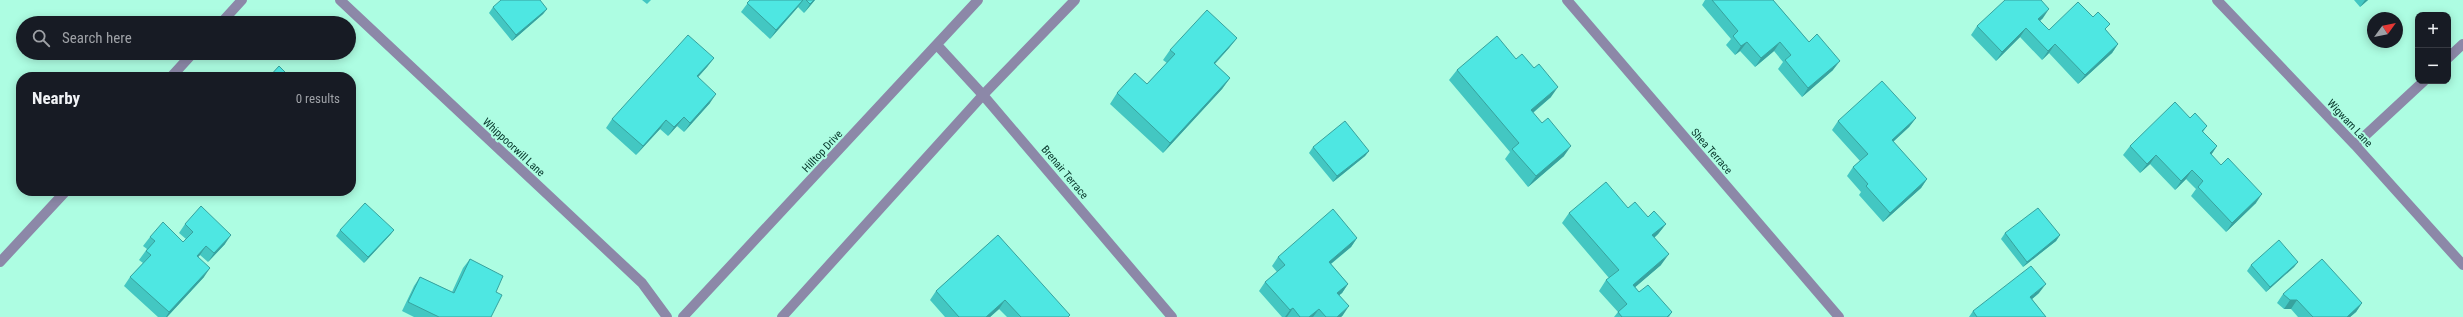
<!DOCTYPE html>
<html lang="en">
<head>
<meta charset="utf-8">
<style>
  body { margin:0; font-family:"Roboto Condensed",sans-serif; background:#242831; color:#f1f3f6 }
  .controls { position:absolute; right:12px; top:12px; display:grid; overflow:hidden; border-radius:8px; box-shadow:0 2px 10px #0003 }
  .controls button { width:36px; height:36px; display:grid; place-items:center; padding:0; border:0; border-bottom:1px solid #363941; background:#171b24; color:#f1f3f6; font:20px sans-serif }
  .compass { position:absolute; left:2367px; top:12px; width:36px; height:36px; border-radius:50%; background:#171b24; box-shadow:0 2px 10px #0003; rotate:57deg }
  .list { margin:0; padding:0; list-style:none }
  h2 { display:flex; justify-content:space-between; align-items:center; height:52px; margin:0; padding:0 16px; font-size:17px }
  h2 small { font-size:13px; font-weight:400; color:#9ea1a6 }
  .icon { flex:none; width:22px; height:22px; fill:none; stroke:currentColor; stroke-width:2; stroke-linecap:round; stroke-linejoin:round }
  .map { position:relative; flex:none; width:2463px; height:317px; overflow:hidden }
  .search { position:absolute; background:#171b24; box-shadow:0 2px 10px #0003; left:16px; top:16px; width:340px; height:44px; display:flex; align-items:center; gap:10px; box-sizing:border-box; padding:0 14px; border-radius:22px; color:#9ea1a6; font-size:15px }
  .panel { position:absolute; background:#171b24; box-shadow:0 2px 10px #0003; left:16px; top:72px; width:340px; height:124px; border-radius:16px }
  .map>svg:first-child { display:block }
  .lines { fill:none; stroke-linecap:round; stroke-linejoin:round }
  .minor { stroke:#8c88a8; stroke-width:10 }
  .wall { fill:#43c7c2 }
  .shaded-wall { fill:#37a29e }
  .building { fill:#4ee7e2; stroke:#37a29e }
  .labels { text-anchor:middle; stroke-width:4; stroke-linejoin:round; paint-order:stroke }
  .street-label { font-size:11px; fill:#07372b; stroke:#adfde2 }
</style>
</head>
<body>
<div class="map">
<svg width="2463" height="317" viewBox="0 0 2463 317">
  <rect width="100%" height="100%" fill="#adfde2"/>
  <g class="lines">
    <path class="minor" d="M340 0 642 283 667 317
      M1567 0 1839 317
      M2217 0 2355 145 2463 265
      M221 23 242 0
      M937 45 983 95 1172 317
      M2448 58 2463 44
      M171 77 193 53
      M2355 145 2424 81
      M0 262 66 191
      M683 317 978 0
      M782 317 983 95 1075 0"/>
  </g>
  <path class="wall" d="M642 0H651L647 4Z
    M750 0H815L804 13 798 7 770 39 741 12Z
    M1705 0H1773L1833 70 1802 97 1778 69 1783 62 1774 51 1755 67 1740 51 1735 55 1726 45 1731 39 1702 5Z
    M2354 0H2368L2360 7Z
    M493 7 547 9 543 14 512 41 489 13Z
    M2043 18 2040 21 2049 30H2106L2118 44 2112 53 2078 84 2049 53 2042 60 2020 37 1996 61 1971 35 1977 26Z
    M1237 38 1229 48 1215 64 1230 78 1222 89 1163 153 1110 104 1117 93 1147 84 1167 63 1163 60 1170 50Z
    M714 58 707 67 698 77 710 103 684 132 677 126 668 136 660 129 636 155 606 128 612 119Z
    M1516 59 1551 97 1533 113 1564 156 1528 187 1505 159 1510 152 1449 80 1457 70Z
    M1916 118 1909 127 1893 142 1927 179 1921 188 1883 222 1859 195 1861 192 1847 176 1853 167 1860 161 1832 130 1838 121Z
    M2207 126 2203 132 2217 146 2211 155 2256 203 2226 232 2191 196 2196 189 2186 179 2175 190 2150 164 2140 173 2123 155 2130 146Z
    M1313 147 1369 151 1365 156 1333 182 1309 153Z
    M1628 208 1666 224 1658 234 1654 238 1661 265 1635 287 1639 292 1672 312 1669 317H1614L1618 312 1599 291 1606 280 1609 278 1562 223 1569 213Z
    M185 224 225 244 208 262 200 255 198 257 204 277 167 317H158L124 286 130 277 143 263 139 260 147 249 143 246 150 237 183 242 186 239 179 233Z
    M340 230H394L390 235 364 263 336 236Z
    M2005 233 2060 235 2056 241 2023 267 2001 239Z
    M998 235 1069 317H1007L999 309 990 317H945L930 300 936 291Z
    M1357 238 1351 247 1331 264 1348 284 1342 293 1339 295 1343 315 1341 317H1282L1259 291 1265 282 1277 272 1272 266 1278 257Z
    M470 259 496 292 491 317H414L402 311 414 286 420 277 452 292 463 268Z
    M2298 262 2294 267 2266 292 2247 271 2251 265Z
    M2039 293 2032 299 2046 317H1969L1973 311Z
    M2283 294 2362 303 2356 312 2350 317H2298L2291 309H2284L2277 303Z"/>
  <path class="shaded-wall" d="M803 0 798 7 770 39 776 30Z
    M814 0H815L804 13 810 4Z
    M2365 0H2368L2360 7Z
    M547 9 543 14 512 41 516 35Z
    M2049 9 2043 18 2032 28 2038 19Z
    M2026 28 2020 37 1996 61 2002 52Z
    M1237 38 1229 48 1206 73 1214 63Z
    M1747 42 1740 51 1735 55 1741 46Z
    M1780 42 1774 51 1755 67 1761 58Z
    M2055 44 2049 53 2042 60 2048 51Z
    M2118 44 2112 53 2078 84 2085 75Z
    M714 58 707 67 691 85 697 76Z
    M1840 61 1833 70 1802 97 1808 88Z
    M1230 78 1222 89 1163 153 1170 143Z
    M1558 87 1551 97 1524 120 1531 110Z
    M716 94 710 103 684 132 690 123Z
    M684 117 677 126 668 136 674 127Z
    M1916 118 1909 127 1885 149 1892 140Z
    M666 120 660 129 636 155 643 146Z
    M1571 146 1564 156 1528 187 1536 176Z
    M2217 146 2211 155 2210 153Z
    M1369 151 1365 156 1333 182 1337 176Z
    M2156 155 2150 164 2140 173 2147 164Z
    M2192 170 2186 179 2175 190 2181 181Z
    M1927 179 1921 188 1883 222 1890 213Z
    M2262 194 2256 203 2226 232 2232 223Z
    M1666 224 1658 234 1645 246 1652 235Z
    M394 230 390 235 364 263 368 257Z
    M231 235 225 244 208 262 214 253Z
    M2060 235 2056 241 2023 267 2027 262Z
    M1357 238 1351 247 1322 271 1329 262Z
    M206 246 200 255 191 265 197 256Z
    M1669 254 1661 265 1626 295 1633 285Z
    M2298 262 2294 267 2266 292 2270 287Z
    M210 268 204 277 167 317H166L169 312Z
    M1348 284 1342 293 1331 302 1337 293Z
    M2046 284 2039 293 2024 306 2030 297Z
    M1005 300 999 309 990 317H986Z
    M2290 300H2297L2291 309H2284Z
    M2362 303 2356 312 2350 317H2347Z
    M1349 306 1343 315 1341 317H1337Z
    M1293 308 1287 317H1285L1290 310Z
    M1319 309 1313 317H1309Z"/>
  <path class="building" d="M501 0H540L547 9 516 35 493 7Z
    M750 0H803L776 30 747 3Z
    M806 0H814L810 4Z
    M1712 0H1773L1809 42 1817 34 1840 61 1808 88 1785 60 1791 55 1780 42 1761 58 1747 42 1741 46 1733 36 1738 31Z
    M2005 0H2041L2049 9 2038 19 2049 30 2078 2 2093 17 2098 12 2110 24 2105 29 2118 44 2085 75 2055 44 2048 51 2026 28 2002 52 1977 26Z
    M1207 10 1237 38 1214 63 1230 78 1170 143 1117 93 1135 73 1147 84 1175 54 1170 50Z
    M688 35 714 58 697 76 716 94 690 123 684 117 674 127 666 120 643 146 612 119Z
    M1497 36 1516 59 1522 54 1534 68 1539 64 1558 87 1531 110 1542 123 1548 118 1571 146 1536 176 1512 149 1519 143 1457 70Z
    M279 66 290 77H269Z
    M1882 81 1916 118 1892 140 1927 179 1890 213 1866 186 1868 184 1853 167 1868 154 1838 121Z
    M2175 102 2190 118 2195 113 2207 126 2202 131 2217 146 2210 153 2221 165 2228 158 2262 194 2232 223 2198 187 2203 181 2192 170 2181 181 2156 155 2147 164 2130 146Z
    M1345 121 1369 151 1337 176 1313 147Z
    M1606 182 1628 208 1635 202 1648 217 1654 211 1666 224 1652 235 1669 254 1633 285 1639 292 1648 285 1672 312 1667 317H1622L1618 312 1627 304 1606 280 1619 270 1569 213Z
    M365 203 394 230 368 257 340 230Z
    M201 206 231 235 214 253 206 246 197 256 210 268 169 312 130 277 151 255 146 251 155 241 150 237 163 222 183 242 193 232 185 224Z
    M2038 208 2060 235 2027 262 2005 233Z
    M1333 209 1357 238 1329 262 1348 284 1337 293 1349 306 1337 317H1326L1319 309 1309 317H1300L1293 308 1290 310 1265 282 1285 265 1278 257Z
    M998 235 1070 315 1068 317H1021L1005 300 986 317H959L936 291Z
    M2279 240 2298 262 2270 287 2251 265Z
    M470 259 503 276 496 292 502 295 491 317H439L408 302 420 277 454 293Z
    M2322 259 2362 303 2347 317H2313L2297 300H2290L2283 294Z
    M2031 266 2046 284 2030 297 2046 317H1977L1973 311Z"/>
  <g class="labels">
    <g class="street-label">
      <text transform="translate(2350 123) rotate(47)" y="4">Wigwam Lane</text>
      <text transform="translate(514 147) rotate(43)" y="4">Whippoorwill Lane</text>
      <text transform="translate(822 151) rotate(-47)" y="4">Hilltop Drive</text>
      <text transform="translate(1712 151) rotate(49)" y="4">Shea Terrace</text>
      <text transform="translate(1065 172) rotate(50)" y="4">Brenair Terrace</text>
    </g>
  </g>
</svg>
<div class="controls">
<button>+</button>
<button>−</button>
</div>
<svg class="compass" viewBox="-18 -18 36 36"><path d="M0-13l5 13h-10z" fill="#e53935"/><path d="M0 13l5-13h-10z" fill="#9ea1a6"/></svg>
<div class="search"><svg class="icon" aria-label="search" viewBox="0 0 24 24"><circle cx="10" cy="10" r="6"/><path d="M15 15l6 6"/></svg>Search here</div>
<section class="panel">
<h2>Nearby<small>0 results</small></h2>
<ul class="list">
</ul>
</section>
</div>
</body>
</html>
